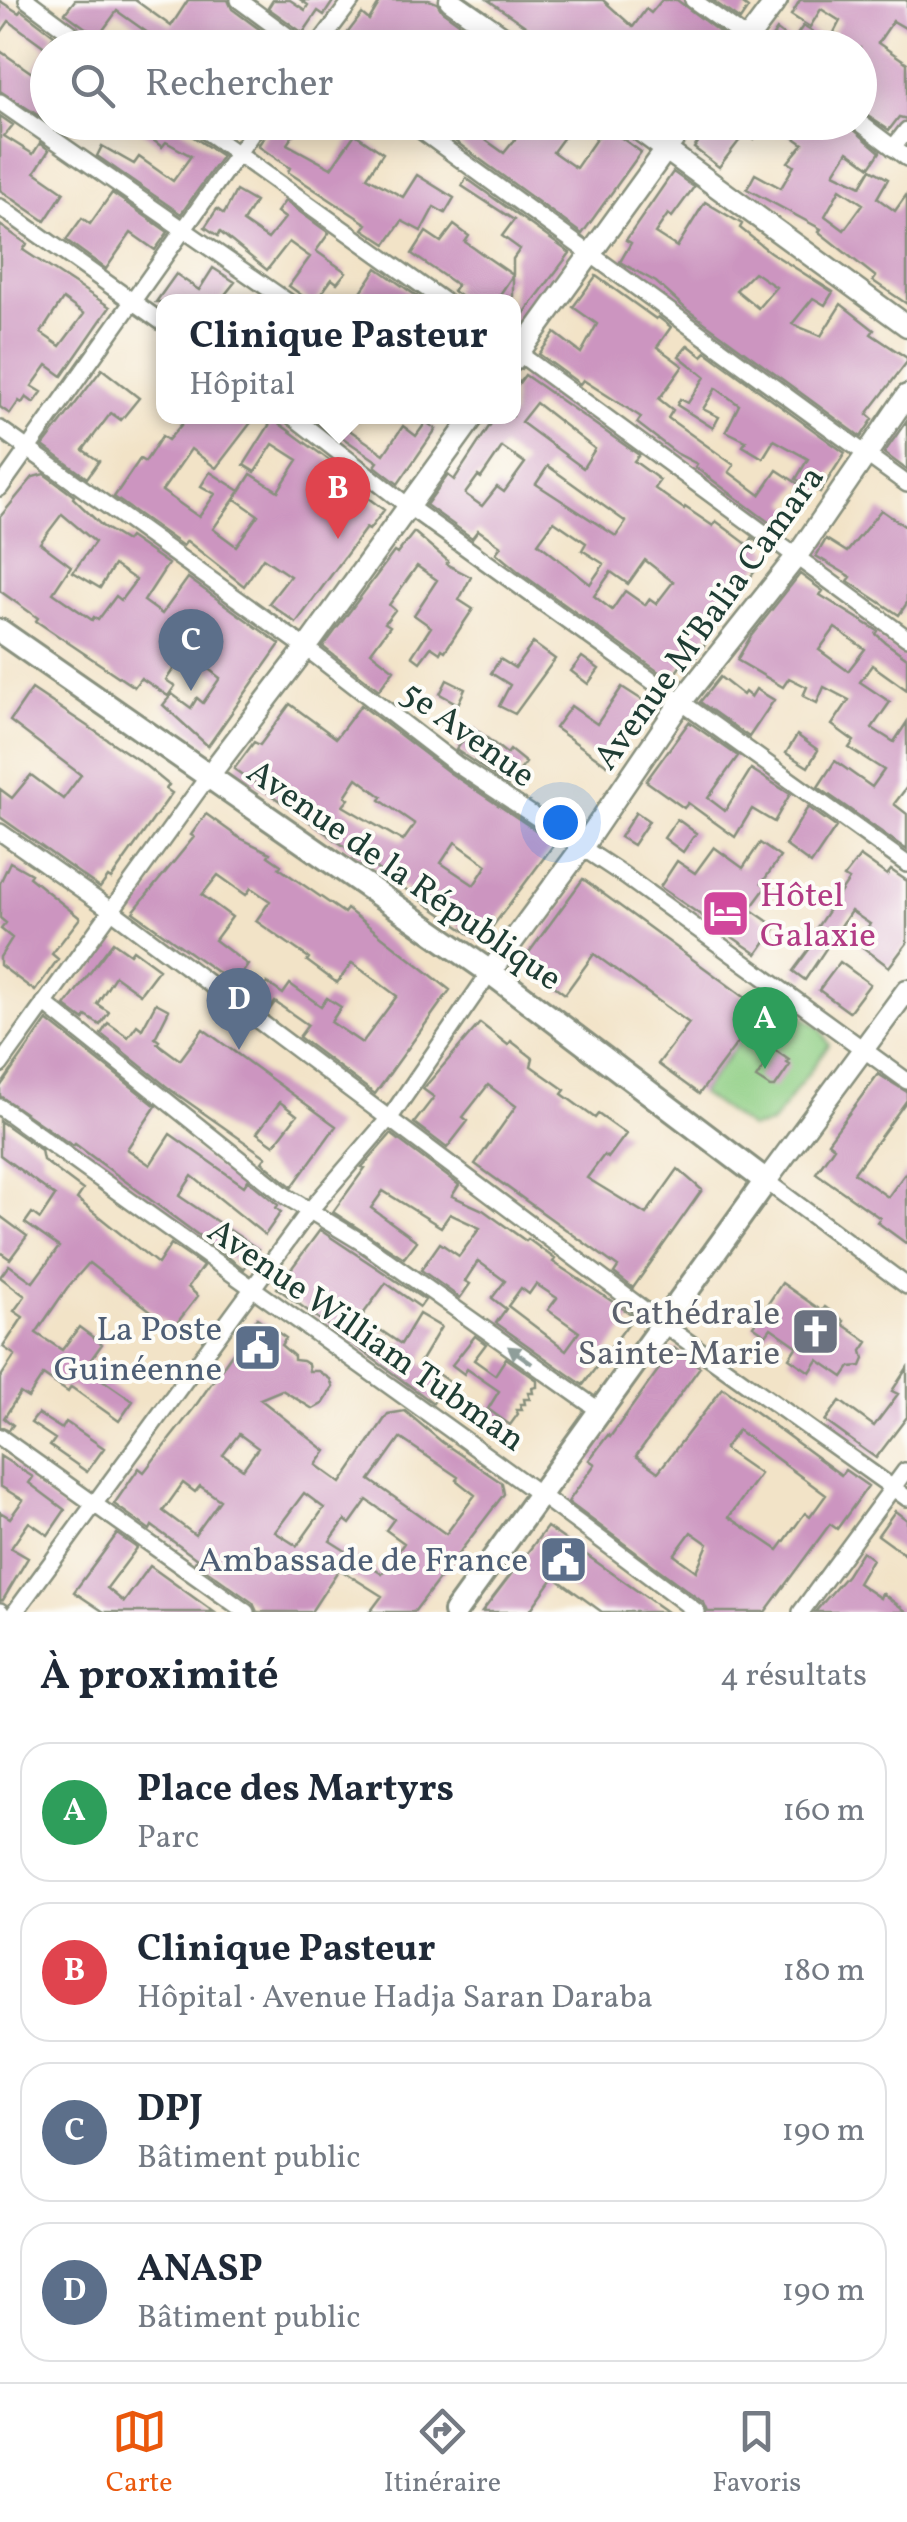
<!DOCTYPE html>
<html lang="fr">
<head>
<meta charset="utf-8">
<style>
  body { margin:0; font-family:Vollkorn,serif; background:#f6f6f7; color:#1f2937 }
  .you { position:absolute; left:560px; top:822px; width:35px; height:35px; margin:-25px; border:8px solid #fff; border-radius:50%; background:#1a73e8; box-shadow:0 0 0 15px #1a73e833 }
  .badge { display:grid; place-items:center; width:65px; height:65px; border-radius:50%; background:#ea580c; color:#fff; font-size:32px; font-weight:700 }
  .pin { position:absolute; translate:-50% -82px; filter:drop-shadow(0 2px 5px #0008) }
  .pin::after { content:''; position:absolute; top:52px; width:35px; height:30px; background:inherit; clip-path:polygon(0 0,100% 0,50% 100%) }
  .popup { position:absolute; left:156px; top:294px; width:365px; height:130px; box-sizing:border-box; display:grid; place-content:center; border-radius:20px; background:#fff; filter:drop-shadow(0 2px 8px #0005); font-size:32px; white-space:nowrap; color:#747a83 }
  .popup b { font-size:38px; color:#1f2937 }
  .popup::after { content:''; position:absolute; left:50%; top:100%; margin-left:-20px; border:20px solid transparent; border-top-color:#fff }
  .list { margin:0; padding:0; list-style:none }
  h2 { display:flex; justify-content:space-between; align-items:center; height:130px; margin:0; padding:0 40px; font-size:42px }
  h2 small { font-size:32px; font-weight:400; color:#747a83 }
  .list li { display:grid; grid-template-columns:65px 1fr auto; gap:30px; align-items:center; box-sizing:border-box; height:140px; margin:0 20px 20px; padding:0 20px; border:2px solid #e0e1e3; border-radius:30px }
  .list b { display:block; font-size:38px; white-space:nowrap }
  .list p { margin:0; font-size:32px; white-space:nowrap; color:#747a83 }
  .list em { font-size:32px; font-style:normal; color:#747a83 }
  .icon { flex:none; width:55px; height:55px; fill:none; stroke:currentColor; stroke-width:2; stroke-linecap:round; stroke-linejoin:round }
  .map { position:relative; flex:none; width:907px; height:1612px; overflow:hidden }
  .search { position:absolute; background:#fff; box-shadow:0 5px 25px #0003; left:30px; right:30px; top:30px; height:110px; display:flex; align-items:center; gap:25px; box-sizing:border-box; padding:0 35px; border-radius:55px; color:#747a83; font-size:38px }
  .sheet { height:770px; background:#fff }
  nav { display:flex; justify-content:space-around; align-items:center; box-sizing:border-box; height:140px; border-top:2px solid #e0e1e3; background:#fff; font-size:28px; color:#747a83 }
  nav a { display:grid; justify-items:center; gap:5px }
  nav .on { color:#ea580c }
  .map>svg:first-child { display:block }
  .green { fill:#90cf85; stroke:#58865c; stroke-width:2.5 }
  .building { fill:#cc95c0; fill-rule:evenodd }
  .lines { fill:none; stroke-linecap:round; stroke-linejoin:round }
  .street-casing { stroke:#88907e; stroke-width:20 }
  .secondary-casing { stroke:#88907e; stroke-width:25 }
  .primary-casing { stroke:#88907e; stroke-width:28 }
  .street { stroke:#fff; stroke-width:15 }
  .secondary { stroke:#fff; stroke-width:20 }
  .primary { stroke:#fff; stroke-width:22 }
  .oneway { fill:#8f9e9a }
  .labels { text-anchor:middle; stroke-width:8; stroke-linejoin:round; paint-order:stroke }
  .street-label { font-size:35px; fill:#1f3d34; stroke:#fdfcf7 }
  .hotel-label { font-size:35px; fill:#b23c85; stroke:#fdfcf7; text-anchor:start }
  .worship-label { font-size:35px; fill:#5b616d; stroke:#fdfcf7; text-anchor:end }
  .service-label { font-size:35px; fill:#4e5e75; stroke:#fdfcf7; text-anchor:end }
</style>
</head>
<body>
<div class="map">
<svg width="907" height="1612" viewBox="0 0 907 1612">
  <rect width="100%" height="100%" fill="#fdfcf7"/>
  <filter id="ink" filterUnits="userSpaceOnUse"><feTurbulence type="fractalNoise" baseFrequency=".01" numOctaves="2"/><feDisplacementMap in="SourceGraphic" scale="20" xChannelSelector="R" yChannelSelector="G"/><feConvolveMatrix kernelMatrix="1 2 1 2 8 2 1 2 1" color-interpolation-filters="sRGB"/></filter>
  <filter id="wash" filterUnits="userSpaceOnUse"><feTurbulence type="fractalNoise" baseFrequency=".0048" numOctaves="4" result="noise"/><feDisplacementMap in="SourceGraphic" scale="40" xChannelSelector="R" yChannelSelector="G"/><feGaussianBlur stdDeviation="2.25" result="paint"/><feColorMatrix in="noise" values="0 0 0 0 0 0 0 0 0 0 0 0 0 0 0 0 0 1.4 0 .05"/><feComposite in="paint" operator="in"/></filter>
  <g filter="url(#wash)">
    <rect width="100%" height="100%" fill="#f2e3c7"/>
    <path class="green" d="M775 997 821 1029 829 1045 771 1124 750 1128 700 1093Z"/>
    <g id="blocks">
      <path class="building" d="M75 0H135L171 26 188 0H228L232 9 274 40 268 48H138L148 33 117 11 98 37 65 13Z
        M273 0H290L305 10 308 5 301 0H334L324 15 318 11 303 33 268 8Z
        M381 0H429L437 3 442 11 494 48H411L402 41 396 48H336L362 14 369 20Z
        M488 0H603L633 27 646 9 651 13 662 0H677L730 40 727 48H533L541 37Z
        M712 0H738L748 8 740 20Z
        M800 0H907V29L893 21 878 43 907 63V119L899 117 889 130 860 111V48H771L769 42 777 30 792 42 803 26 829 42 840 21 821 9 810 27 791 15Z
        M0 1 19 13 21 10 54 35 46 48 9 21 0 34Z
        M48 46V68L38 85 48 92V114L44 119 0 91V51L32 73Z
        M0 116 13 125 4 136 33 154 40 143 49 150 35 172 64 192 45 221 0 190Z
        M130 122H171L222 156 181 214 97 156 102 146 134 164 139 157 173 181 191 156 166 142 162 147Z
        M274 122H302L287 144 331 168 355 134 383 153 367 177 403 197 417 175 454 198 445 213 434 207 421 231 402 221 386 244 363 229 367 224 288 172 290 168 258 146Z
        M429 122H448L464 133 472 122H492L480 136 504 153 529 122H575L553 152 576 168 605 126 641 152 582 234Z
        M713 122H767L754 139 746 132 719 167 694 148Z
        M772 122H845L880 152 870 167 848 151 834 173 861 186 871 169 888 179 877 198 895 211 907 194V304L873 281 876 277 819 232 821 229 747 189 755 174 781 188 794 166 788 162 803 144ZM840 189 863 204 844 230 825 216Z
        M673 172 694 187 672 217 668 214 655 233 677 247 705 202 742 224 740 228 770 252 833 292 825 305 813 298 792 324 821 336 841 304 874 330 871 334 907 358V362L867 414 873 419 861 437 686 309 656 282 620 262 631 243 626 240ZM754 272 776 287 758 308 736 290Z
        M466 178 570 253 513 328V275L495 302H468L453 291 457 285 412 254 426 232 441 242 454 225 469 236 465 242 513 275V259L520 249 502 236 514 220 462 186Z
        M236 191 255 202 243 222 268 239 285 218 277 212 285 201 329 233 316 251 346 272 337 283 332 279 315 302H311L289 286 310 257 289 242 267 270 220 232 218 236 205 227 217 209 224 214Z
        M112 193 168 232 155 250 131 233 106 269 66 240 82 218 90 224Z
        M0 225 27 244 23 250 110 307 62 376 47 365 32 386 42 392 34 403 26 397 22 403 19 401 10 414 0 407ZM63 299 84 314 60 346 41 333Z
        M213 268 235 282 219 302H156L176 274 199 290Z
        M377 268 425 302H354Z
        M596 276 656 319 658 317 671 327 657 347 683 366 659 399 673 410 668 418 734 465 729 472 760 495 777 470 800 485 787 503 797 511 782 532 695 467 697 464 676 453 637 423 641 417 583 380 580 384 539 354 555 333 581 353 597 324 573 307Z
        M688 345 702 356 706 352 845 453 820 492 796 479 808 459 774 440 763 458 743 446 746 441 726 431 739 405 716 388 703 409 719 417 713 428 677 405 680 399 688 403 705 377 679 356Z
        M102 369 139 398 121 420 111 413 83 450 99 461 87 478 43 446Z
        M525 375 639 455 634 461 660 480 654 488 684 509 685 507 713 526 716 521 748 545 752 538 770 551 704 639 707 641 694 660 688 656 670 680 519 572 496 553 501 546 478 530 472 538 426 505 448 475 454 480 496 416H513V391ZM536 403 595 449 583 468 521 422ZM502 447 525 463 504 492 497 487 482 506 465 494 478 476 481 478ZM548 466 626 522 616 536 536 484ZM554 521 586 543 582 550 604 564 590 584 538 543ZM645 560 673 582 656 604 649 599 645 605 625 591 612 610 594 596 611 572 628 584Z
        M189 416H256L216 468 191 449 162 491 199 517 215 494 201 486 210 472 240 491 213 529 236 546 258 515 235 499 251 474 278 491 298 460 273 444 255 472 244 465 273 419 359 482 355 488 384 510 369 530 366 528 296 623 269 603 290 576 263 558 244 586 187 541 183 546 114 497 140 459 145 462 162 436 168 440Z
        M311 416H357L348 429 384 454 403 426 416 436 426 422 436 429 398 484 375 466 378 462Z
        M907 420V470L884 453Z
        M44 474 74 496 73 498 102 526 126 541 129 537 168 564 144 601 162 614 188 578 280 644 208 746 163 705 172 694 191 708 197 698 203 703 220 678 186 651 166 680 175 686 168 696 141 678 134 687 36 621 38 618 0 591V517L33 477ZM62 514 95 542 73 572 100 588 114 565 136 580 121 600 116 596 98 620 94 617 92 620 53 593 71 566 40 543Z
        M881 510 907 528V603L899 615 848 581 851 577 816 556 826 539 847 552Z
        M414 532 448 561 446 564 471 577 459 600 473 609 445 651 442 649 440 653 431 647 420 662 412 656 431 627 414 615 437 580 417 566 389 605 395 610 385 623 390 626 371 652 394 670 379 690 323 647 394 552 397 554Z
        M800 574 823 591 820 595 878 631 876 634 885 642 907 658V690L872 665 860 682 890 702 872 728 894 742 907 722V787L894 804 907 814V850L818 787 835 761 872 787 884 770 849 748 854 741 832 725 849 700 824 687 817 703 803 696 807 687 789 678 783 687 737 660 751 636ZM835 628 865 649 848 671 819 650Z
        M533 643 555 659 515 714 499 706 510 685 491 673 500 659 515 668Z
        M582 657 599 669 588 684 571 671Z
        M720 677 743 695 745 692 751 697 756 689 774 700 749 737 700 702Z
        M447 680 465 689 458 704 440 694Z
        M622 687 650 705 607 765 555 728 571 706 597 724Z
        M32 689 141 762 169 785 166 789 172 793 111 879 108 877 100 888 0 817V789L12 798 31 775 63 799 81 775 10 721Z
        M290 704 336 738 361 705 450 773 555 843 481 942 234 769 254 742 260 745ZM357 778 382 797 380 800 415 824 403 841 343 806 349 799 345 796ZM455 842 487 865 474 885 441 863Z
        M689 722 738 756 708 798 725 811 751 769 790 794 774 822 752 809 735 837 688 803 684 808 646 781Z
        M473 727 507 754 510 750 526 763 508 785 456 750Z
        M797 735 818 750 808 767 786 753Z
        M808 807 836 827 811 864 785 845Z
        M636 812 649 821 633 845 620 837Z
        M206 814 238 837 270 853 268 856 281 865 279 868 344 913 347 909 450 990 375 1094 299 1037 308 1025 275 1002 267 1013 254 1003 267 983 283 994 290 984 321 1006 327 998 341 1007 331 1022 362 1043 397 996 352 963 337 983 307 961 309 958 256 921 270 901 251 888 246 895 218 875 202 895 232 917 215 940 248 965 234 984 133 912 194 837 191 835Z
        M677 819 696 833 683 852 664 838Z
        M760 843 780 857 762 883 767 886 750 909 776 927 757 954 660 887 677 861 695 873 714 847 743 868Z
        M860 856 887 875 891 870 907 881V943L889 967 856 942 870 924 851 911 805 980 793 971 816 940 811 936 849 880 844 877Z
        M10 862 31 874 29 877 80 918 52 954 58 959 35 991 0 965V957L12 938 1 929 6 923 0 918V883Z
        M583 879 762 1010 699 1094 658 1064 689 1023 594 954 565 994 522 962Z
        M113 942 130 954 133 950 159 969 140 994 115 976 97 1004 109 1012 100 1025 86 1016 84 1020 65 1006Z
        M840 962 870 984 849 1012 819 990Z
        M156 1003 169 1010 155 1038 159 1041 157 1043 180 1060 203 1029 336 1126 292 1187 262 1162 266 1157 171 1090 101 1034 108 1023 128 1037 137 1025 142 1029ZM280 1102 297 1115 274 1145 257 1133Z
        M47 1020 156 1106 127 1149 150 1165 170 1134 244 1186 248 1180 278 1205 276 1208 281 1212 265 1235 192 1176 179 1196 258 1249 244 1269 75 1144 73 1146 0 1096V1087Z
        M480 1023 508 1045 511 1041 533 1058 531 1066 565 1090 562 1094 595 1118 598 1114 626 1134 608 1158 604 1155 587 1178 646 1214 678 1169 702 1190 633 1288 614 1273 618 1267 475 1164 516 1106 488 1085 463 1117 468 1121 447 1148 414 1123 434 1097 423 1089Z
        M775 1050 789 1060 787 1063 790 1065 775 1087H770L756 1078Z
        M878 1074 907 1092V1100L854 1173 888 1197 907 1171V1244L877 1222 880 1218 816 1173 834 1147 828 1142Z
        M0 1121 41 1150 43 1160 83 1190 77 1199 158 1264 171 1244 203 1266 188 1287 198 1296 173 1328 89 1263 67 1288 36 1333 62 1350 79 1327 102 1344 85 1368 133 1401 119 1421 71 1387 68 1392 43 1375 28 1398 20 1393 4 1418 13 1425 9 1430 0 1426V1378L15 1355 3 1347 23 1317 14 1311 25 1296 0 1277 9 1265 33 1282 59 1247 25 1223 32 1213 40 1219 55 1196 0 1155Z
        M391 1134 459 1185 452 1196 483 1210 526 1241 528 1239 555 1259 553 1262 634 1316 583 1385 496 1323 506 1309 492 1298 505 1281 478 1261 465 1281 470 1284 460 1298 421 1270 440 1243 459 1256 480 1228 450 1214 441 1227 383 1191 371 1208 417 1241 404 1258 333 1212 365 1168 362 1167ZM536 1284 557 1298 548 1310 579 1332 566 1350 508 1306 521 1288 529 1294Z
        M0 1216 27 1236 10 1259 0 1252Z
        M320 1230 425 1300 420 1307 386 1283 361 1317 401 1344 419 1314 441 1327 420 1362 448 1381 433 1403 277 1288Z
        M782 1283 822 1311 825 1307 844 1321 842 1324 868 1342 862 1351 864 1359 861 1366 850 1367 843 1377 818 1360 810 1372 789 1358 797 1346 771 1328 766 1335 753 1326Z
        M257 1318 286 1338 281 1345 294 1356V1360L303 1361 308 1364 309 1371H318L330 1379 333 1387 322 1404 313 1409 282 1390 260 1399 326 1451 316 1465 341 1483 388 1414 405 1411 442 1442 502 1483 504 1494 414 1612H370L382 1596 339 1569 311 1612H257L253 1603 195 1562 197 1559 152 1526 150 1530 114 1504 139 1468 144 1472 194 1408ZM239 1434 258 1448 243 1469 223 1455ZM400 1438 458 1477 456 1480 475 1495 446 1534 370 1480ZM183 1483 195 1492 200 1486 220 1500 195 1535 163 1511ZM304 1493 324 1508 297 1546 275 1532ZM367 1500 394 1519 386 1530 404 1543 382 1574 330 1541 345 1520 350 1524Z
        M475 1336 486 1344 474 1360 495 1375 506 1358 537 1380V1387L532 1388 533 1393H528L530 1399H524L525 1404H520L522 1410H516L518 1414 510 1425 488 1409 499 1391 467 1369 464 1374 452 1365Z
        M674 1348 700 1367 636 1456 658 1472 723 1388 841 1475 845 1470 868 1486 837 1529 830 1524 765 1612H708L704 1603 568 1502 595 1464 589 1460 608 1435 610 1437ZM738 1430 826 1495 810 1517 805 1513 778 1550 729 1517 760 1474 724 1449ZM691 1532 708 1544 696 1571 674 1555Z
        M907 1368V1417L876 1458 825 1421 840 1401 874 1426 898 1394 892 1391Z
        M38 1414 62 1429 66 1422 104 1448 87 1472 50 1446 55 1439 31 1423Z
        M0 1456 33 1477 29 1483 65 1510 48 1535 29 1522 11 1548 28 1558 3 1600H0V1512L10 1518 23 1500 0 1486Z
        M895 1511 907 1520V1556L878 1535Z
        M547 1527 667 1612H602L554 1577 529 1612H482Z
        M117 1534 137 1548 107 1588 124 1602 150 1566 214 1612H104L74 1592Z
        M862 1551 872 1559 858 1583 880 1598 882 1593 907 1612H815L847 1575Z"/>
    </g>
  </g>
  <g filter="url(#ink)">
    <use href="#blocks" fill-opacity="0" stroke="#88907e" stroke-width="2.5"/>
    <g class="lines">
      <defs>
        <path id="street" d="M27 0 91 48
          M239 0 304 48
          M693 0 760 48
          M316 48 352 0
          M0 102 288 302
          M193 122 445 302
          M409 122 907 484
          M859 122 907 158
          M893 148 907 130
          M0 207 163 323
          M513 349 907 638
          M292 416 408 506 907 864
          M0 429 306 648 456 764 622 874 907 1081
          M0 488 260 122
          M0 832 111 910 663 1324 907 1498
          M44 1003 287 1197 363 1243 600 1411
          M0 1065 207 778
          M0 1107C232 1276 469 1438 697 1612
          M766 1181 907 1286
          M0 1437 246 1612
          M0 1611 1 1612
          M15 1612 310 1210 391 1116 490 972
          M801 1612 905 1471"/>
        <path id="secondary" d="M450 0 519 48
          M741 48 777 0
          M628 122 907 326
          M513 361 686 122
          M207 778 306 648 474 416
          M490 972 583 846 681 702 796 557 907 395
          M766 1181 907 990"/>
        <path id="primary" d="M0 631 490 972 766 1181 455 1612"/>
      </defs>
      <use href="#street" class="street-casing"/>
      <use href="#secondary" class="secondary-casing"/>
      <use href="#primary" class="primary-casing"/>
      <use href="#street" class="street"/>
      <use href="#secondary" class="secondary"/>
      <use href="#primary" class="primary"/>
    </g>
    <defs><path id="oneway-solid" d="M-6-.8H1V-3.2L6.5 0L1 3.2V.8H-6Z" transform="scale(2.5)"/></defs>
    <use class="oneway" href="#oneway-solid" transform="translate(520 1355) rotate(-144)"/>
  </g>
  <defs>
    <symbol id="hotel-square" viewBox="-11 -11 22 22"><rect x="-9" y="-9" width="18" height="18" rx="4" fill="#d1479c" stroke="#fdfcf7"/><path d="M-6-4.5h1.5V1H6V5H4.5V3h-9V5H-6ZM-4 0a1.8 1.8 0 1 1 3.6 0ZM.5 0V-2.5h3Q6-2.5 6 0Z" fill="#fff"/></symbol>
    <symbol id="church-square" viewBox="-11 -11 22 22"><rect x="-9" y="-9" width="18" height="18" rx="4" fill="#6b7280" stroke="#fdfcf7"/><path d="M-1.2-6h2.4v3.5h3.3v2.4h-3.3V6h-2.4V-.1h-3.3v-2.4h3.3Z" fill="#fff"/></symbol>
    <symbol id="civic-square" viewBox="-11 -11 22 22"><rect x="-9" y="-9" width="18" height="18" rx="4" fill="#5c6f8a" stroke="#fdfcf7"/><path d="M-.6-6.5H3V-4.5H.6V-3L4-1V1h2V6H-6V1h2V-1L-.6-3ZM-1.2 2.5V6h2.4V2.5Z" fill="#fff"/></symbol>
  </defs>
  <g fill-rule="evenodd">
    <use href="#hotel-square" x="698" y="886" width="55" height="55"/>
    <use href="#church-square" x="788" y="1304" width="55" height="55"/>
    <use href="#civic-square" x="230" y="1320" width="55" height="55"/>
    <use href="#civic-square" x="536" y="1532" width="55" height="55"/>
  </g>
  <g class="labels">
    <g class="street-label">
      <text transform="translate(708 617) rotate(-54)" y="12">Avenue M'Balia Camara</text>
      <text transform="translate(469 733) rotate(36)" y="12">5e Avenue</text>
      <text transform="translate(405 874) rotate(35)" y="12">Avenue de la République</text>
      <text transform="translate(367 1334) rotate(35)" y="12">Avenue William Tubman</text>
    </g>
    <g class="hotel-label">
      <text x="760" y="906">Hôtel<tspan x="760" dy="40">Galaxie</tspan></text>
    </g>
    <g class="worship-label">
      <text x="780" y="1324">Cathédrale<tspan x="780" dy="40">Sainte-Marie</tspan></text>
    </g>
    <g class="service-label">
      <text x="222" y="1340">La Poste<tspan x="222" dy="40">Guinéenne</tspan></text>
      <text x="528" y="1571">Ambassade de France</text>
    </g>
  </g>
</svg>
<div class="you"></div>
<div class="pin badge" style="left:765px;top:1069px;background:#2e9e5b">A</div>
<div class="pin badge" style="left:338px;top:539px;background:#e0444e">B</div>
<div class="popup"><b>Clinique Pasteur</b>Hôpital</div>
<div class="pin badge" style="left:191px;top:691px;background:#5c6f8a">C</div>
<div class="pin badge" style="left:239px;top:1050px;background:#5c6f8a">D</div>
<div class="search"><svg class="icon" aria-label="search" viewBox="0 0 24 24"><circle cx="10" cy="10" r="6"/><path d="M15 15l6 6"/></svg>Rechercher</div>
</div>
<section class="sheet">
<h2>À proximité<small>4 résultats</small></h2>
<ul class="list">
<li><span class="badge" style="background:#2e9e5b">A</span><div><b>Place des Martyrs</b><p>Parc</p></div><em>160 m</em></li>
<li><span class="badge" style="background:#e0444e">B</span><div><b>Clinique Pasteur</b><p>Hôpital · Avenue Hadja Saran Daraba</p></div><em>180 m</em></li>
<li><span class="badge" style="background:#5c6f8a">C</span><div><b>DPJ</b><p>Bâtiment public</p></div><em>190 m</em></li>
<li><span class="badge" style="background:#5c6f8a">D</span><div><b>ANASP</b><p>Bâtiment public</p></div><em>190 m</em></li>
</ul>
</section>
<nav>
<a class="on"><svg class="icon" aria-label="map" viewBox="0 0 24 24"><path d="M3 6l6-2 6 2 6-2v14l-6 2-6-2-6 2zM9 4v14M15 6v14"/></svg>Carte</a>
<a><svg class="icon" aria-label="directions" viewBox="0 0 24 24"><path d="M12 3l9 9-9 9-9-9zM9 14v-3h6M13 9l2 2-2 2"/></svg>Itinéraire</a>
<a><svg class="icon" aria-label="saved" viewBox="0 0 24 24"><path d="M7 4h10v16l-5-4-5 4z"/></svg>Favoris</a>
</nav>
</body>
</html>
